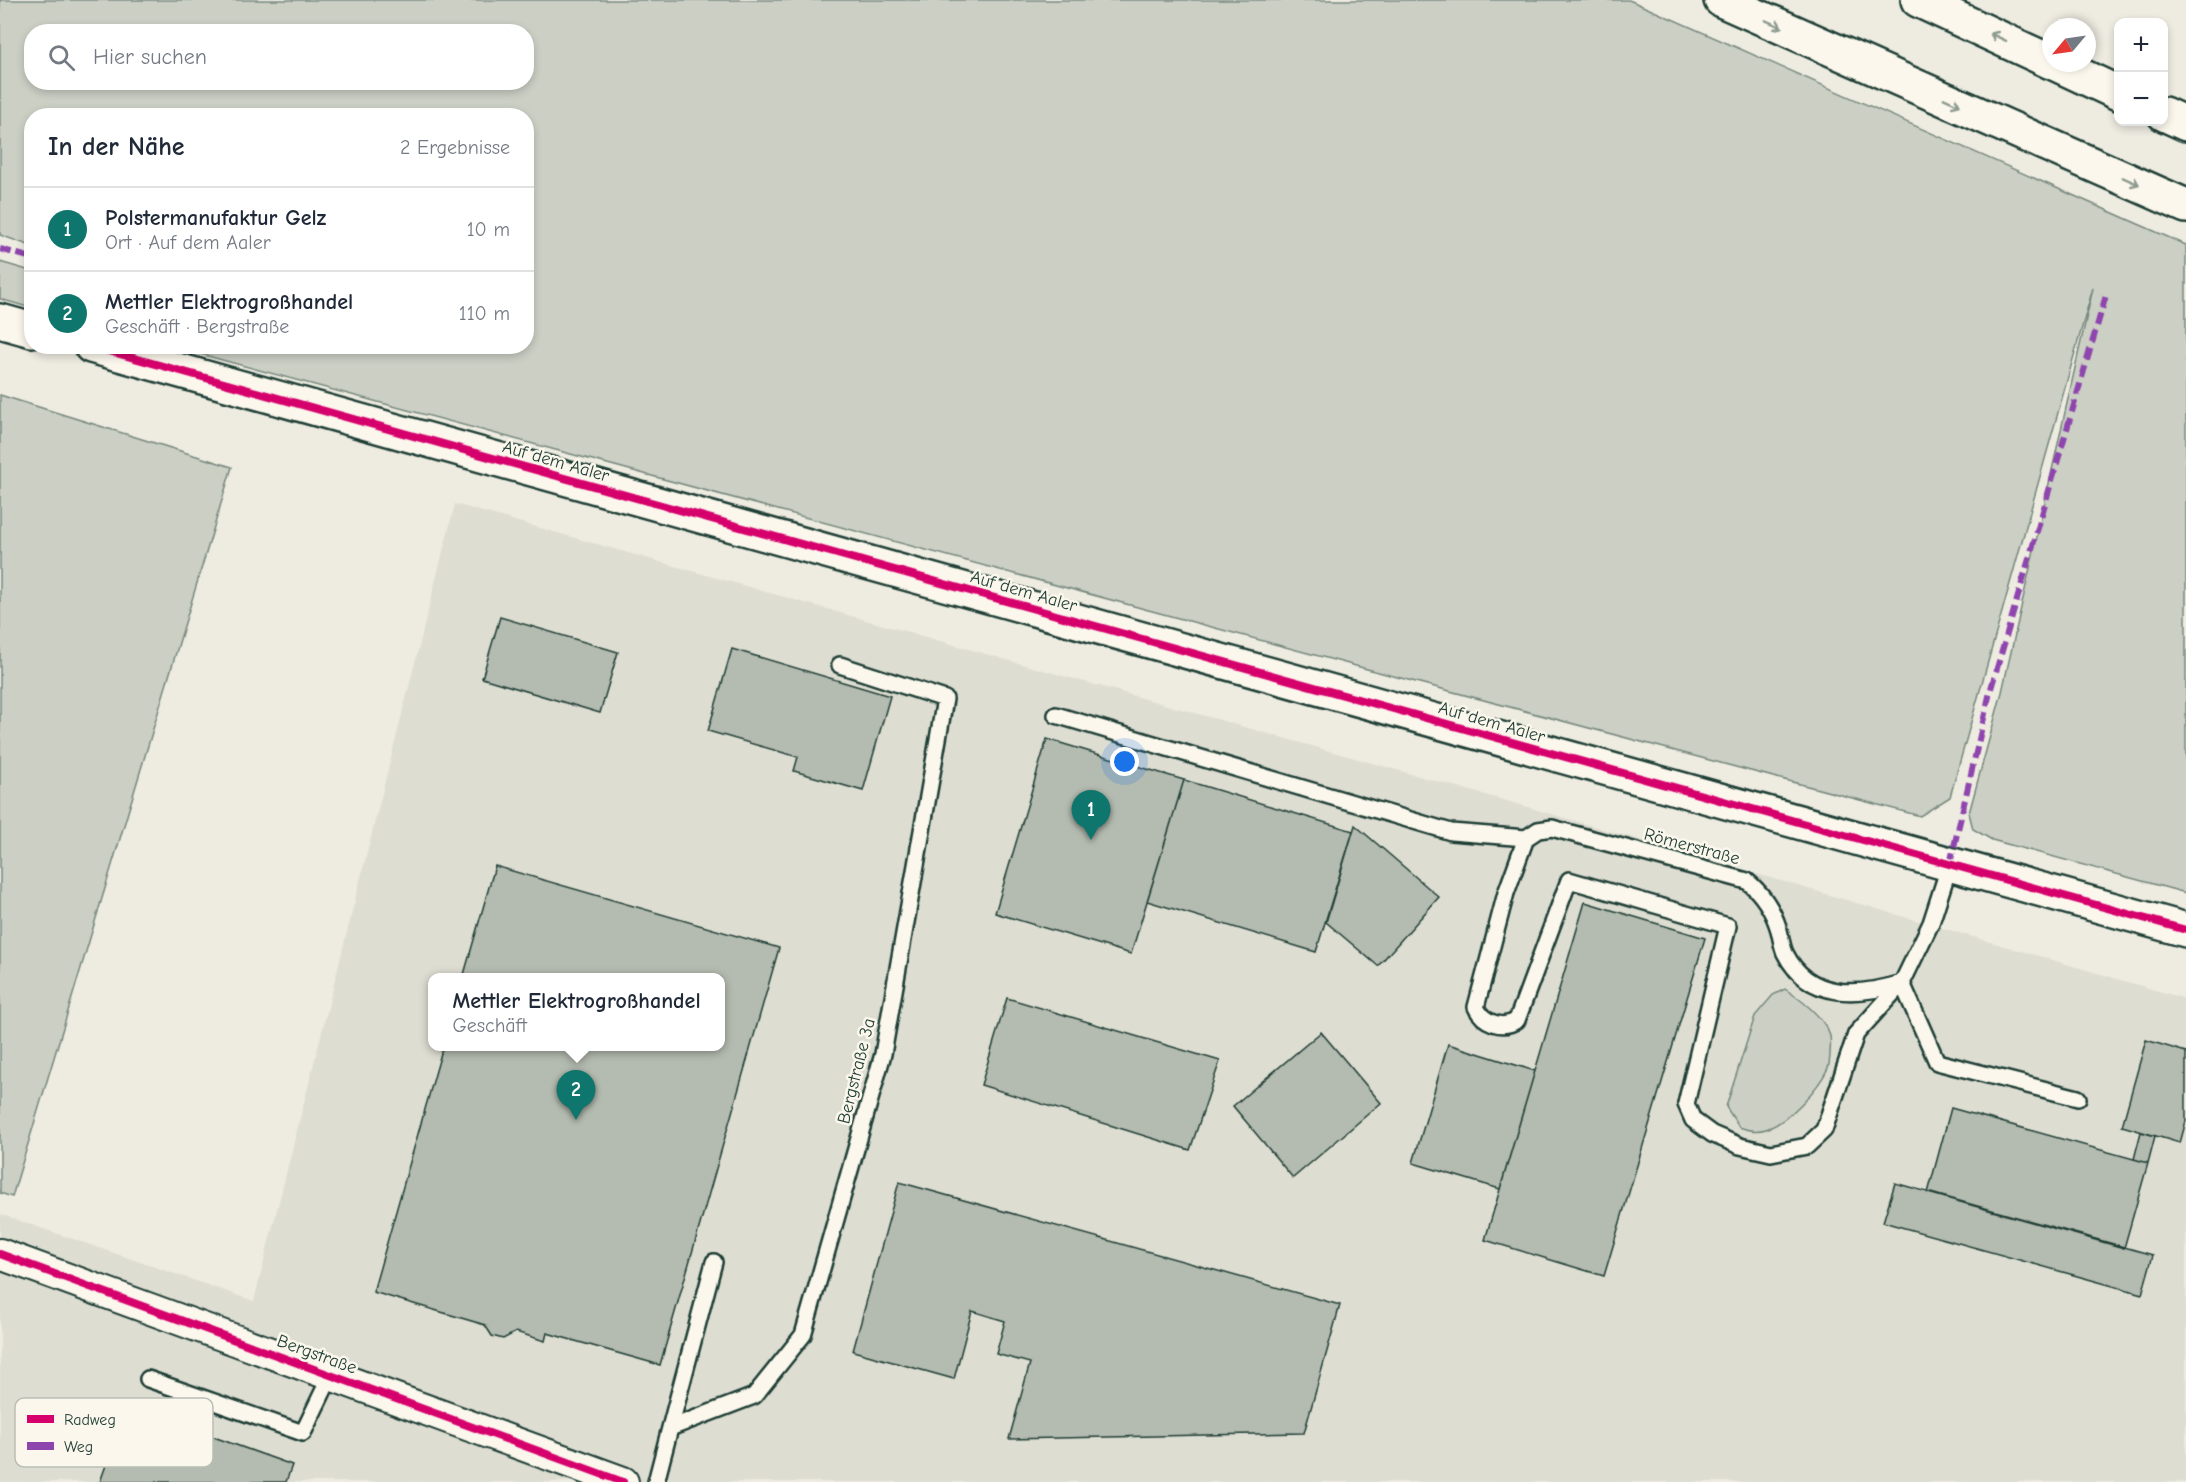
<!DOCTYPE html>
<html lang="de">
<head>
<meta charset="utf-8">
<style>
  body { margin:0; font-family:"Comic Neue",sans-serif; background:#f6f6f7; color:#1f2937 }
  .controls { position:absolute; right:18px; top:18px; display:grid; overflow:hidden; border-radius:12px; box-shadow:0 3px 9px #0003 }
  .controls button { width:54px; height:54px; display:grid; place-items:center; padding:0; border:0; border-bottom:2px solid #e0e1e3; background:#fff; color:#1f2937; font:30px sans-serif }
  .compass { position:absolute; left:2042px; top:18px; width:54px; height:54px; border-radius:50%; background:#fff; box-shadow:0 3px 9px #0003; rotate:241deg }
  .you { position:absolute; left:1125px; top:762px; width:21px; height:21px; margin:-15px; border:4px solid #fff; border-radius:50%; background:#1a73e8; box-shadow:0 0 0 9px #1a73e833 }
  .badge { display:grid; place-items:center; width:39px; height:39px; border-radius:50%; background:#0f766e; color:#fff; font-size:20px; font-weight:700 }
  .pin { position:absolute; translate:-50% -50px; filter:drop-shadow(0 2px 3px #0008) }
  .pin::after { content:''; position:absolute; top:32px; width:21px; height:18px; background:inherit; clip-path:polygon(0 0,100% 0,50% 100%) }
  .popup { position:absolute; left:428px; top:973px; width:297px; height:78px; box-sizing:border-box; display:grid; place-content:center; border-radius:12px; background:#fff; filter:drop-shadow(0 2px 4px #0005); font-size:20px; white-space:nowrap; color:#747a83 }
  .popup b { font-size:22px; color:#1f2937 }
  .popup::after { content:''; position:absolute; left:50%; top:100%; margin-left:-12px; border:12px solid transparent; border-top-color:#fff }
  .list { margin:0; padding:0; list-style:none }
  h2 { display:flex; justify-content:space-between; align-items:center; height:78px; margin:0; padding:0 24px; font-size:26px }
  h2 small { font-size:20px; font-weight:400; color:#747a83 }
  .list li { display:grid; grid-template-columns:39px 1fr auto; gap:18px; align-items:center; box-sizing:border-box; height:84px; padding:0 24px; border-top:2px solid #e0e1e3 }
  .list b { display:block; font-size:22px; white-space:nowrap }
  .list p { margin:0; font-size:20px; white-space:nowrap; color:#747a83 }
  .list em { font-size:20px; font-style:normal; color:#747a83 }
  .icon { flex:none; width:33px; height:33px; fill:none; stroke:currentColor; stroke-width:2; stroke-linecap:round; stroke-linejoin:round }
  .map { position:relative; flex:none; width:2186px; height:1482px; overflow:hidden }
  .search { position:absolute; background:#fff; box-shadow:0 3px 9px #0003; left:24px; top:24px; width:510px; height:66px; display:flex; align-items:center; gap:15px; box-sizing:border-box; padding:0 21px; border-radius:24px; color:#747a83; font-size:22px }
  .panel { position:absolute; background:#fff; box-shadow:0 3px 9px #0003; left:24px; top:108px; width:510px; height:246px; border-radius:24px }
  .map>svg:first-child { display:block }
  .built { fill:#ddddd2; fill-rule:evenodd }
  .green { fill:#cbcfc4; stroke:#75867c; stroke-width:1.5; fill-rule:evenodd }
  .building { fill:#b4bbb0; stroke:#1f3d34; stroke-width:1.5 }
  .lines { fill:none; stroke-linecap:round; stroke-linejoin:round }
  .service-casing { stroke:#1f3d34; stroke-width:20 }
  .minor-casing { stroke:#1f3d34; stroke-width:34 }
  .tertiary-casing { stroke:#1f3d34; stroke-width:38 }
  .motorway-casing { stroke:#1f3d34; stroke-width:38 }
  .service { stroke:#fbf7ec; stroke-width:15 }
  .minor { stroke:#fbf7ec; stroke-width:30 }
  .tertiary { stroke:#fbf7ec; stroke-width:33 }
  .motorway { stroke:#fbf7ec; stroke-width:33 }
  .quiet { stroke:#8e44ad; stroke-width:6; stroke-dasharray:12 6; stroke-linecap:butt }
  .cycleway-casing { stroke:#fbf7ec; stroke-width:11 }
  .cycleway { stroke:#d6006c; stroke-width:8 }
  .oneway { stroke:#8d9a90 }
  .labels { text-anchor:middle; stroke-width:5; stroke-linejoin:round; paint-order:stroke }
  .street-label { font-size:18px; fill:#1f3d34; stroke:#fbf7ec }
  .key { fill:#fbf7ec; stroke:#b9bfb5; stroke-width:1.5 }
  .key-label { font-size:16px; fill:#1f3d34 }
</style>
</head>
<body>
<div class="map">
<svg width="2186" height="1482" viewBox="0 0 2186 1482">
  <rect width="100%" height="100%" fill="#eeece1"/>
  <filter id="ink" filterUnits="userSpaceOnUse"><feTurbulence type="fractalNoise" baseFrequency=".0167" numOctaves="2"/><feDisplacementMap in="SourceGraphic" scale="12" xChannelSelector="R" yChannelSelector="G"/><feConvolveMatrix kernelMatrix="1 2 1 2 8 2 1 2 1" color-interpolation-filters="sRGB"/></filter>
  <g filter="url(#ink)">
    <path class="built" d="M455 504 1514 803 2186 999V1482H0V1214L254 1301ZM432 978H720V1046H432Z"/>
    <path class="green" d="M0 0H1629L2186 245V893L1992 840 1973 829 1969 813 2002 692 2093 288 1950 797 1920 816 1367 669 174 347 526 346V116H32L31 246 0 235ZM32 32H526V82H32Z
      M0 262 31 271V308L0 299Z
      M0 395 232 467 12 1197 0 1193Z
      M1785 989C1800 999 1825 1018 1830 1036 1831 1040 1830 1064 1828 1068 1819 1088 1787 1123 1766 1129 1756 1132 1749 1130 1739 1127L1726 1107 1755 1016 1773 995Z"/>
    <path class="building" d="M500 617 618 652 600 713 482 678Z
      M732 649 890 696 863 791 794 771 798 757 708 731Z
      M1047 739 1184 780 1131 954 995 913Z
      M1184 780 1353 831 1316 952 1147 901Z
      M1355 825 1439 897 1378 966 1326 922Z
      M495 866 779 948 660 1365 547 1333 545 1341 516 1332 503 1339 492 1336 485 1325 373 1292 443 1046H720V978H463Z
      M1585 902 1705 938 1604 1276 1485 1240Z
      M1007 998 1220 1061 1190 1150 981 1085Z
      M1321 1032 1381 1103 1293 1178 1233 1106Z
      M2146 1040 2186 1052V1121L2180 1143 2122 1126Z
      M1448 1044 1535 1071 1500 1189 1413 1163Z
      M1951 1108 2148 1163 2124 1248 1928 1193Z
      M2141 1132 2155 1136 2148 1163 2134 1159Z
      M899 1182 1340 1305 1304 1433 1009 1439 1030 1363 996 1354 1005 1321 972 1311 954 1379 853 1351Z
      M1895 1183 2153 1255 2142 1294 1883 1222Z
      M127 1406 292 1465 286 1482H100Z"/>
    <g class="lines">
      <defs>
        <path id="service" d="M1056 715 1451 832 1526 838
          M1950 864 1931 923 1902 983C1859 996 1809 1001 1785 953 1782 946 1781 938 1779 930 1773 910 1763 894 1747 881L1552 828 1538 830 1526 838 1506 893 1476 1007C1483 1023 1503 1030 1517 1020L1569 880 1728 926 1686 1104 1693 1120 1712 1134 1740 1146 1771 1153 1807 1146 1824 1130 1856 1034 1902 983 1937 1062 2078 1098
          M148 1379 303 1433 331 1375
          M670 1428 714 1262
          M656 1482 670 1428 754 1396 803 1335 883 1054 945 699 840 665"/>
        <path id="minor" d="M0 1254 623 1482"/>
        <path id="tertiary" d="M0 321 32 330
          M91 346 2186 930"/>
        <path id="motorway" d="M1721 0 2186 206
          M1918 0 2051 62
          M2054 63 2118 93
          M2164 114 2186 124"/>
      </defs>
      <use href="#service" class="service-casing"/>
      <use href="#minor" class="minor-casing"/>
      <use href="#tertiary" class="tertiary-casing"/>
      <use href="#motorway" class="motorway-casing"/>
      <use href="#service" class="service"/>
      <use href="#minor" class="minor"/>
      <use href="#tertiary" class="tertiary"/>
      <use href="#motorway" class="motorway"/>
      <path class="quiet" d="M0 249 32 258
        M1950 864 1990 692 2107 292"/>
      <defs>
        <path id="cycleway" d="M91 346 2186 930
          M0 1254 623 1482"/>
      </defs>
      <use href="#cycleway" class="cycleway-casing"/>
      <use href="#cycleway" class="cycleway"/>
    </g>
    <defs><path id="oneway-shaft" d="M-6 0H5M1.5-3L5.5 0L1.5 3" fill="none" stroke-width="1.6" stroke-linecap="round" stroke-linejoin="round" transform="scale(1.5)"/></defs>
    <g class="oneway">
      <use href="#oneway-shaft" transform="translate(1774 24) rotate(24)"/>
      <use href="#oneway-shaft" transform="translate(1998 37) rotate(-155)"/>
      <use href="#oneway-shaft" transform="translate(1952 102) rotate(24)"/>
      <use href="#oneway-shaft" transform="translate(2131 181) rotate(24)"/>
    </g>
  </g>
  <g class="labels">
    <g class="street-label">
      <text transform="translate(556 461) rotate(16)" y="6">Auf dem Aaler</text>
      <text transform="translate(1024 591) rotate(16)" y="6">Auf dem Aaler</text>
      <text transform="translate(1492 722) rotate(16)" y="6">Auf dem Aaler</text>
      <text transform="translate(1692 846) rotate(15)" y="6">Römerstraße</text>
      <text transform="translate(856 1071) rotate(-76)" y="6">Bergstraße 3a</text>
      <text transform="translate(317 1354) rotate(20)" y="6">Bergstraße</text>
    </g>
  </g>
  <rect x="15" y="1398" width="198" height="69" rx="9" class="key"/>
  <rect x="27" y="1415" width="27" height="8" fill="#d6006c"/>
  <rect x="27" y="1442" width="27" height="8" fill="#8e44ad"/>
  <g class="key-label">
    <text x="64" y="1425">Radweg</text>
    <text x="64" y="1452">Weg</text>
  </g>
</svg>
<div class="controls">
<button>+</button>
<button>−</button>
</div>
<svg class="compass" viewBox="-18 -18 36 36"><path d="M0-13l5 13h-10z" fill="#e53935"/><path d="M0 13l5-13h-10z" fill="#747a83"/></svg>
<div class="you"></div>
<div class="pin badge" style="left:1091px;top:840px">1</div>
<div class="pin badge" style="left:576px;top:1120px">2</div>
<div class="popup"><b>Mettler Elektrogroßhandel</b>Geschäft</div>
<div class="search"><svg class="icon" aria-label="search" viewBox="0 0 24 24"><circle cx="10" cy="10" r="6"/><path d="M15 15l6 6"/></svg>Hier suchen</div>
<section class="panel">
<h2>In der Nähe<small>2 Ergebnisse</small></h2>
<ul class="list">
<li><span class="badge">1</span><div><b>Polstermanufaktur Gelz</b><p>Ort · Auf dem Aaler</p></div><em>10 m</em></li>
<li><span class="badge">2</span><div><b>Mettler Elektrogroßhandel</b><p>Geschäft · Bergstraße</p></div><em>110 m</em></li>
</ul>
</section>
</div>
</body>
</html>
